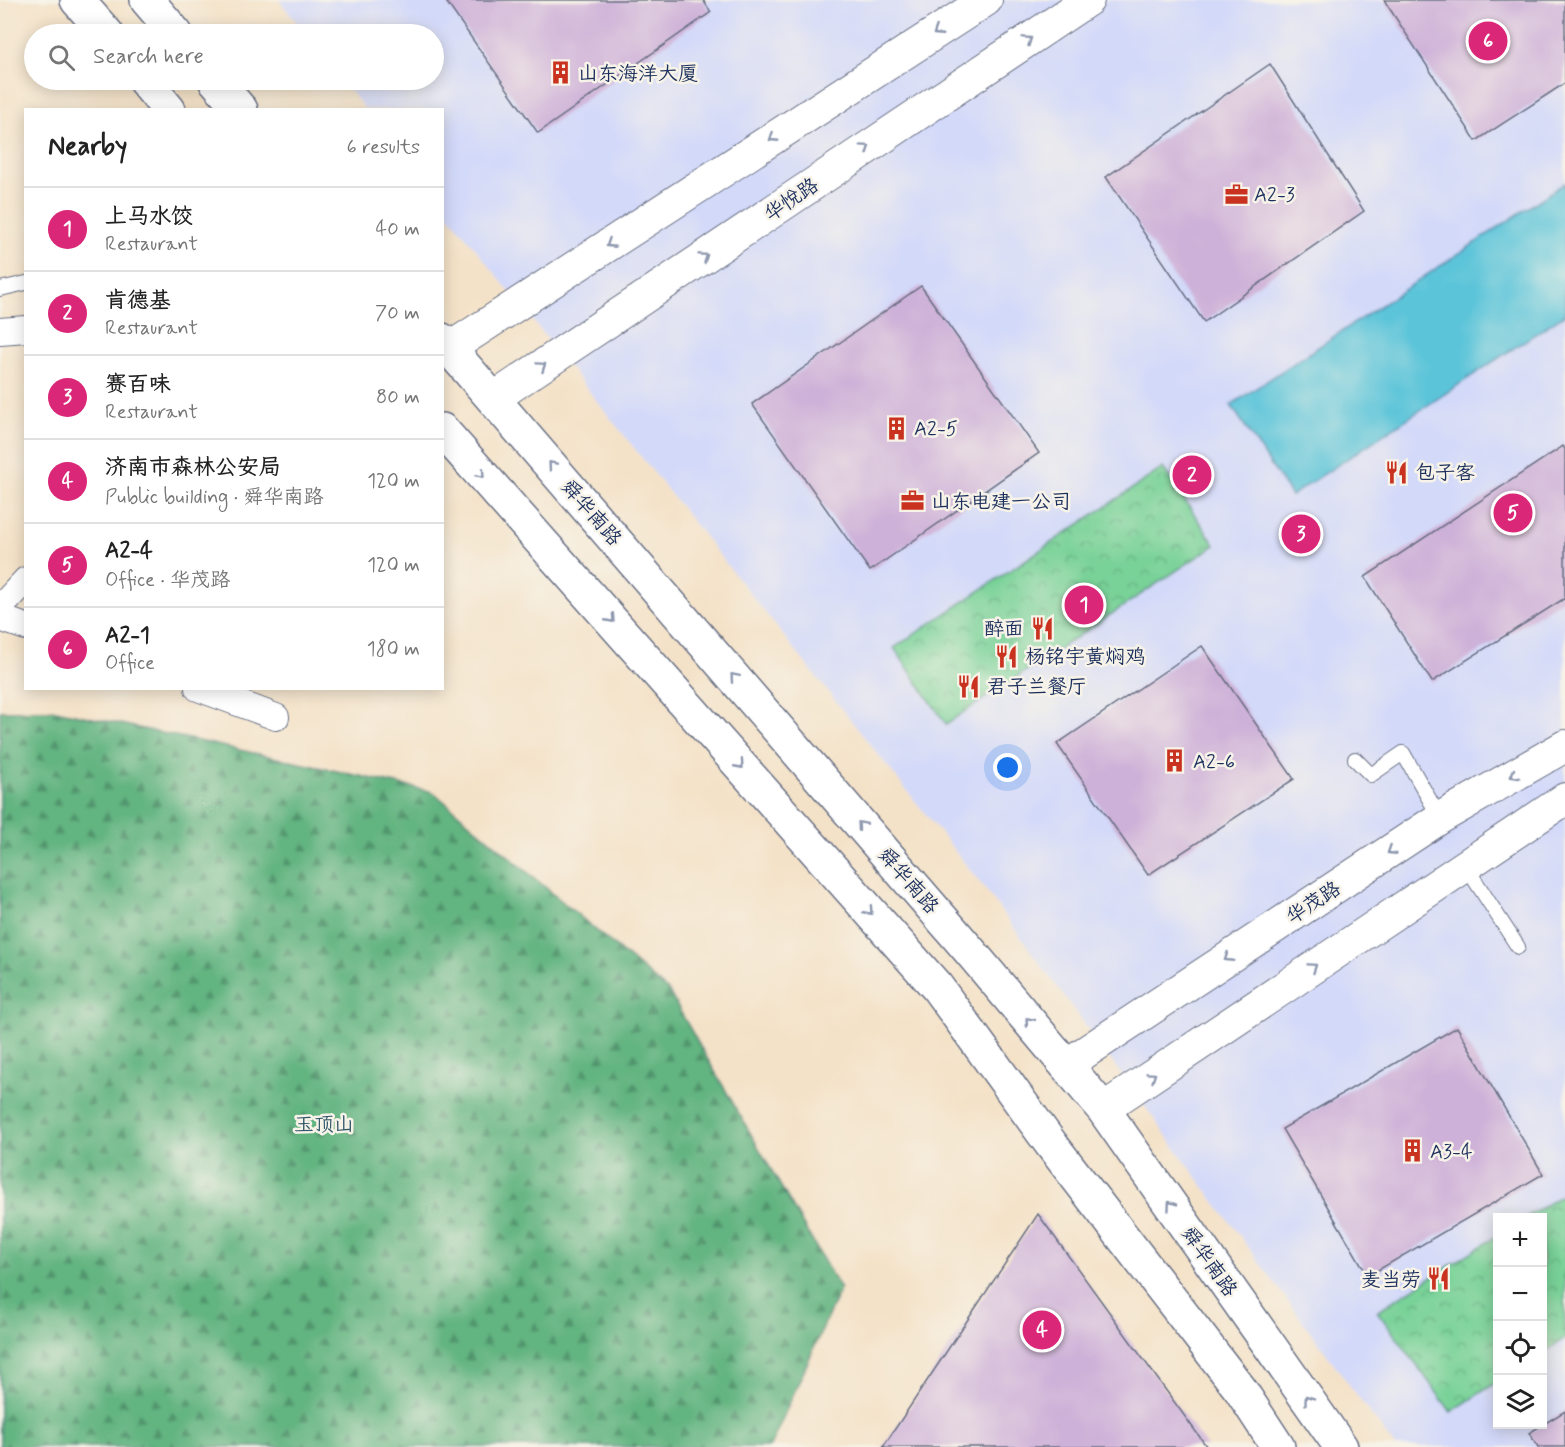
<!DOCTYPE html>
<html lang="en">
<head>
<meta charset="utf-8">
<style>
  body { margin:0; font-family:Mynerve,"LXGW WenKai TC",sans-serif; background:#f2f2f2; color:#222 }
  .controls { position:absolute; right:18px; bottom:18px; display:grid; overflow:hidden; border-radius:0px; box-shadow:0 3px 15px #0003 }
  .controls button { width:54px; height:54px; display:grid; place-items:center; padding:0; border:0; border-bottom:2px solid #e0e0e0; background:#fff; color:#222; font:30px sans-serif }
  .you { position:absolute; left:1008px; top:768px; width:21px; height:21px; margin:-15px; border:4px solid #fff; border-radius:50%; background:#1a73e8; box-shadow:0 0 0 9px #1a73e833 }
  .badge { display:grid; place-items:center; width:39px; height:39px; border-radius:50%; background:#db2777; color:#fff; font-size:20px; font-weight:700 }
  .pin { position:absolute; translate:-50% -50%; border:3px solid #fff; box-shadow:0 2px 6px #0006 }
  .list { margin:0; padding:0; list-style:none }
  h2 { display:flex; justify-content:space-between; align-items:center; height:78px; margin:0; padding:0 24px; font-size:26px }
  h2 small { font-size:20px; font-weight:400; color:#767676 }
  .list li { display:grid; grid-template-columns:39px 1fr auto; gap:18px; align-items:center; box-sizing:border-box; height:84px; padding:0 24px; border-top:2px solid #e0e0e0 }
  .list b { display:block; font-size:22px; white-space:nowrap }
  .list p { margin:0; font-size:20px; white-space:nowrap; color:#767676 }
  .list em { font-size:20px; font-style:normal; color:#767676 }
  .icon { flex:none; width:33px; height:33px; fill:none; stroke:currentColor; stroke-width:2; stroke-linecap:round; stroke-linejoin:round }
  .map { position:relative; flex:none; width:1565px; height:1447px; overflow:hidden }
  .search { position:absolute; background:#fff; box-shadow:0 3px 15px #0003; left:24px; top:24px; width:420px; height:66px; display:flex; align-items:center; gap:15px; box-sizing:border-box; padding:0 21px; border-radius:33px; color:#767676; font-size:22px }
  .panel { position:absolute; background:#fff; box-shadow:0 3px 15px #0003; left:24px; top:108px; width:420px; height:582px; border-radius:0px }
  .map>svg:first-child { display:block }
  .built { fill:#d3d9f9; fill-rule:evenodd }
  .forest { fill:url(#forest-firs); stroke:#3e726f; stroke-width:1.5 }
  .park { fill:url(#park-crowns); stroke:#4a807b; stroke-width:1.5 }
  .water { fill:#5cc4d9; stroke:#3c7a9c; stroke-width:1.5 }
  .building { fill:#ceb1d8 }
  .lines { fill:none; stroke-linecap:round; stroke-linejoin:round }
  .service-casing { stroke:#676e83; stroke-width:16 }
  .minor-casing { stroke:#676e83; stroke-width:28 }
  .tertiary-casing { stroke:#676e83; stroke-width:34 }
  .primary-casing { stroke:#676e83; stroke-width:36 }
  .service { stroke:#fff; stroke-width:14 }
  .minor { stroke:#fff; stroke-width:26 }
  .tertiary { stroke:#fff; stroke-width:32 }
  .primary { stroke:#fff; stroke-width:33 }
  .oneway { stroke:#8d97ae }
  .labels { text-anchor:middle; stroke-width:5; stroke-linejoin:round; paint-order:stroke }
  .poi-label { font-size:20px; fill:#1b2f5e; stroke:#f7f3e8; text-anchor:start }
  .street-label { font-size:20px; fill:#1b2f5e; stroke:#f7f3e8 }
  .park-label { font-size:20px; fill:#32586c; stroke:#f7f3e8 }
</style>
</head>
<body>
<div class="map">
<svg width="1565" height="1447" viewBox="0 0 1565 1447">
  <defs>
    <pattern id="forest-firs" width="22" height="20" patternUnits="userSpaceOnUse" patternTransform="scale(1.5)"><rect width="22" height="20" fill="#62b480"/><path d="M5 1l3.5 6h-7zM16 11l3.5 6h-7z" fill="#50936c"/></pattern>
    <pattern id="park-crowns" width="20" height="18" patternUnits="userSpaceOnUse" patternTransform="scale(1.5)"><rect width="20" height="18" fill="#79d298"/><path d="M2 6a3 3 0 1 1 6 0M12 15a3 3 0 1 1 6 0" fill="none" stroke="#62ab7f"/></pattern>
  </defs>
  <rect width="100%" height="100%" fill="#f7f3e8"/>
  <filter id="ink" filterUnits="userSpaceOnUse"><feTurbulence type="fractalNoise" baseFrequency=".0167" numOctaves="2"/><feDisplacementMap in="SourceGraphic" scale="12" xChannelSelector="R" yChannelSelector="G"/><feConvolveMatrix kernelMatrix="1 2 1 2 8 2 1 2 1" color-interpolation-filters="sRGB"/></filter>
  <filter id="wash" filterUnits="userSpaceOnUse"><feTurbulence type="fractalNoise" baseFrequency=".008" numOctaves="4" result="noise"/><feDisplacementMap in="SourceGraphic" scale="24" xChannelSelector="R" yChannelSelector="G"/><feGaussianBlur stdDeviation="1.35" result="paint"/><feColorMatrix in="noise" values="0 0 0 0 0 0 0 0 0 0 0 0 0 0 0 0 0 1.4 0 .05"/><feComposite in="paint" operator="in"/></filter>
  <g filter="url(#wash)">
    <rect width="100%" height="100%" fill="#f4e2c8"/>
    <path class="built" d="M279 0H1565V1447H1395L986 890 443 208 442 110 365 109 341 80H434V34H306ZM1498 1218H1542V1424H1498Z"/>
    <path class="forest" d="M56 710 433 792 669 992 840 1289 770 1447H0V711Z"/>
    <path class="park" d="M1163 468 1215 545 946 724 894 648Z
      M1565 1193V1338L1543 1353 1542 1218 1526 1217Z
      M1497 1236V1382L1451 1412 1377 1311Z"/>
    <path class="water" d="M1565 183V314L1291 496 1231 405Z"/>
    <g id="blocks">
      <path class="building" d="M445 0H703L711 12 538 133Z
        M1384 0H1565V83L1476 141Z
        M1270 64 1364 211 1204 322 1106 177Z
        M921 286 1039 453 870 571 752 404Z
        M1563 446 1565 449V598L1432 682 1365 577Z
        M1202 646 1294 779 1148 875 1057 744Z
        M1457 1027 1543 1174 1368 1276 1282 1129Z
        M1038 1214 1207 1447H883Z
        M1565 1411V1447H1538L1529 1433Z"/>
    </g>
  </g>
  <g filter="url(#ink)">
    <use href="#blocks" fill-opacity="0" stroke="#676e83" stroke-width="1.5"/>
    <g class="lines">
      <defs>
        <path id="service" d="M0 289 26 283
          M1355 759 1371 775 1403 753 1440 818
          M1465 865 1518 947"/>
        <path id="minor" d="M0 331 26 329
          M0 608 26 580
          M0 618 26 627
          M198 688 276 717"/>
        <path id="tertiary" d="M450 348 986 0
          M494 398 1088 0
          M1066 1065 1440 818 1565 746
          M1103 1109 1565 799"/>
        <path id="primary" d="M77 0 107 34
          M147 0 176 34
          M144 80 169 110
          M215 80 241 110
          M442 340 969 950 1103 1109 1341 1447
          M442 430 937 987 1051 1144 1240 1389 1278 1447"/>
      </defs>
      <use href="#service" class="service-casing"/>
      <use href="#minor" class="minor-casing"/>
      <use href="#tertiary" class="tertiary-casing"/>
      <use href="#primary" class="primary-casing"/>
      <use href="#service" class="service"/>
      <use href="#minor" class="minor"/>
      <use href="#tertiary" class="tertiary"/>
      <use href="#primary" class="primary"/>
    </g>
    <defs><path id="oneway-chevron" d="M-2-3.5L2.5 0L-2 3.5" fill="none" stroke-width="1.6" stroke-linecap="round" stroke-linejoin="round" transform="scale(1.5)"/></defs>
    <g class="oneway">
      <use href="#oneway-chevron" transform="translate(937 32) rotate(147)"/>
      <use href="#oneway-chevron" transform="translate(1028 40) rotate(-34)"/>
      <use href="#oneway-chevron" transform="translate(773 138) rotate(147)"/>
      <use href="#oneway-chevron" transform="translate(866 148) rotate(-34)"/>
      <use href="#oneway-chevron" transform="translate(610 244) rotate(147)"/>
      <use href="#oneway-chevron" transform="translate(704 257) rotate(-34)"/>
      <use href="#oneway-chevron" transform="translate(542 366) rotate(-34)"/>
      <use href="#oneway-chevron" transform="translate(552 465) rotate(-131)"/>
      <use href="#oneway-chevron" transform="translate(481 474) rotate(48)"/>
      <use href="#oneway-chevron" transform="translate(611 619) rotate(48)"/>
      <use href="#oneway-chevron" transform="translate(734 677) rotate(-131)"/>
      <use href="#oneway-chevron" transform="translate(740 765) rotate(48)"/>
      <use href="#oneway-chevron" transform="translate(1514 775) rotate(150)"/>
      <use href="#oneway-chevron" transform="translate(861 825) rotate(-131)"/>
      <use href="#oneway-chevron" transform="translate(1391 851) rotate(147)"/>
      <use href="#oneway-chevron" transform="translate(869 911) rotate(48)"/>
      <use href="#oneway-chevron" transform="translate(1228 958) rotate(147)"/>
      <use href="#oneway-chevron" transform="translate(1313 967) rotate(-34)"/>
      <use href="#oneway-chevron" transform="translate(1029 1021) rotate(-130)"/>
      <use href="#oneway-chevron" transform="translate(1152 1076) rotate(-34)"/>
      <use href="#oneway-chevron" transform="translate(1171 1205) rotate(-125)"/>
      <use href="#oneway-chevron" transform="translate(1308 1399) rotate(-125)"/>
    </g>
  </g>
  <defs>
    <symbol id="building-bare" viewBox="-9 -9 18 18"><path d="M-4-6H4V6H1V3H-1V6H-4ZM-2.5-4.3h1.7v1.8h-1.7ZM.8-4.3h1.7v1.8H.8ZM-2.5-1h1.7V.8h-1.7ZM.8-1h1.7V.8H.8Z" fill="#c8321e" stroke="#f7f3e8" stroke-width="2.5" paint-order="stroke"/></symbol>
    <symbol id="office-bare" viewBox="-9 -9 18 18"><path d="M-6-3h4V-5.5h4V-3h4V5H-6ZM-1-4.5V-3h2v-1.5ZM-6 0V1H6V0Z" fill="#c8321e" stroke="#f7f3e8" stroke-width="2.5" paint-order="stroke"/></symbol>
    <symbol id="restaurant-bare" viewBox="-9 -9 18 18"><path d="M-5-6h1v4h1v-4h1v4h1v-4h1v5L-1.5 .5V6h-2V.5L-5-1ZM5-6V6H3V1.5H1.5Q1.5-4 5-6Z" fill="#c8321e" stroke="#f7f3e8" stroke-width="2.5" paint-order="stroke"/></symbol>
  </defs>
  <g fill-rule="evenodd">
    <use href="#building-bare" x="544" y="56" width="33" height="33"/>
    <use href="#office-bare" x="1220" y="178" width="33" height="33"/>
    <use href="#building-bare" x="880" y="412" width="33" height="33"/>
    <use href="#restaurant-bare" x="1380" y="456" width="33" height="33"/>
    <use href="#office-bare" x="896" y="484" width="33" height="33"/>
    <use href="#restaurant-bare" x="1026" y="612" width="33" height="33"/>
    <use href="#restaurant-bare" x="990" y="640" width="33" height="33"/>
    <use href="#restaurant-bare" x="952" y="670" width="33" height="33"/>
    <use href="#building-bare" x="1158" y="744" width="33" height="33"/>
    <use href="#building-bare" x="1396" y="1134" width="33" height="33"/>
    <use href="#restaurant-bare" x="1422" y="1262" width="33" height="33"/>
  </g>
  <g class="labels">
    <g class="poi-label">
      <text x="578" y="80">山东海洋大厦</text>
      <text x="1254" y="201">A2-3</text>
      <text x="914" y="435">A2-5</text>
      <text x="1415" y="479">包子客</text>
      <text x="931" y="508">山东电建一公司</text>
      <text x="1024" y="635" text-anchor="end">醉面</text>
      <text x="1025" y="663">杨铭宇黄焖鸡</text>
      <text x="987" y="693">君子兰餐厅</text>
      <text x="1193" y="768">A2-6</text>
      <text x="1430" y="1158">A3-4</text>
      <text x="1421" y="1286" text-anchor="end">麦当劳</text>
    </g>
    <g class="street-label">
      <text transform="translate(791 199) rotate(-34)" y="7">华悦路</text>
      <text transform="translate(592 512) rotate(49)" y="7">舜华南路</text>
      <text transform="translate(909 880) rotate(49)" y="7">舜华南路</text>
      <text transform="translate(1313 902) rotate(-33)" y="7">华茂路</text>
      <text transform="translate(1210 1261) rotate(55)" y="7">舜华南路</text>
    </g>
    <g class="park-label">
      <text x="324" y="1131">玉顶山</text>
    </g>
  </g>
</svg>
<div class="controls">
<button>+</button>
<button>−</button>
<button><svg class="icon" aria-label="locate" viewBox="0 0 24 24"><circle cx="12" cy="12" r="6"/><path d="M12 2v4M12 18v4M2 12h4M18 12h4"/></svg></button>
<button><svg class="icon" aria-label="layers" viewBox="0 0 24 24"><path d="M12 4l9 5-9 5-9-5zM3 14l9 5 9-5"/></svg></button>
</div>
<div class="you"></div>
<div class="pin badge" style="left:1084px;top:605px">1</div>
<div class="pin badge" style="left:1192px;top:475px">2</div>
<div class="pin badge" style="left:1301px;top:534px">3</div>
<div class="pin badge" style="left:1042px;top:1330px">4</div>
<div class="pin badge" style="left:1513px;top:513px">5</div>
<div class="pin badge" style="left:1488px;top:41px">6</div>
<div class="search"><svg class="icon" aria-label="search" viewBox="0 0 24 24"><circle cx="10" cy="10" r="6"/><path d="M15 15l6 6"/></svg>Search here</div>
<section class="panel">
<h2>Nearby<small>6 results</small></h2>
<ul class="list">
<li><span class="badge">1</span><div><b>上马水饺</b><p>Restaurant</p></div><em>40 m</em></li>
<li><span class="badge">2</span><div><b>肯德基</b><p>Restaurant</p></div><em>70 m</em></li>
<li><span class="badge">3</span><div><b>赛百味</b><p>Restaurant</p></div><em>80 m</em></li>
<li><span class="badge">4</span><div><b>济南市森林公安局</b><p>Public building · 舜华南路</p></div><em>120 m</em></li>
<li><span class="badge">5</span><div><b>A2-4</b><p>Office · 华茂路</p></div><em>120 m</em></li>
<li><span class="badge">6</span><div><b>A2-1</b><p>Office</p></div><em>180 m</em></li>
</ul>
</section>
</div>
</body>
</html>
